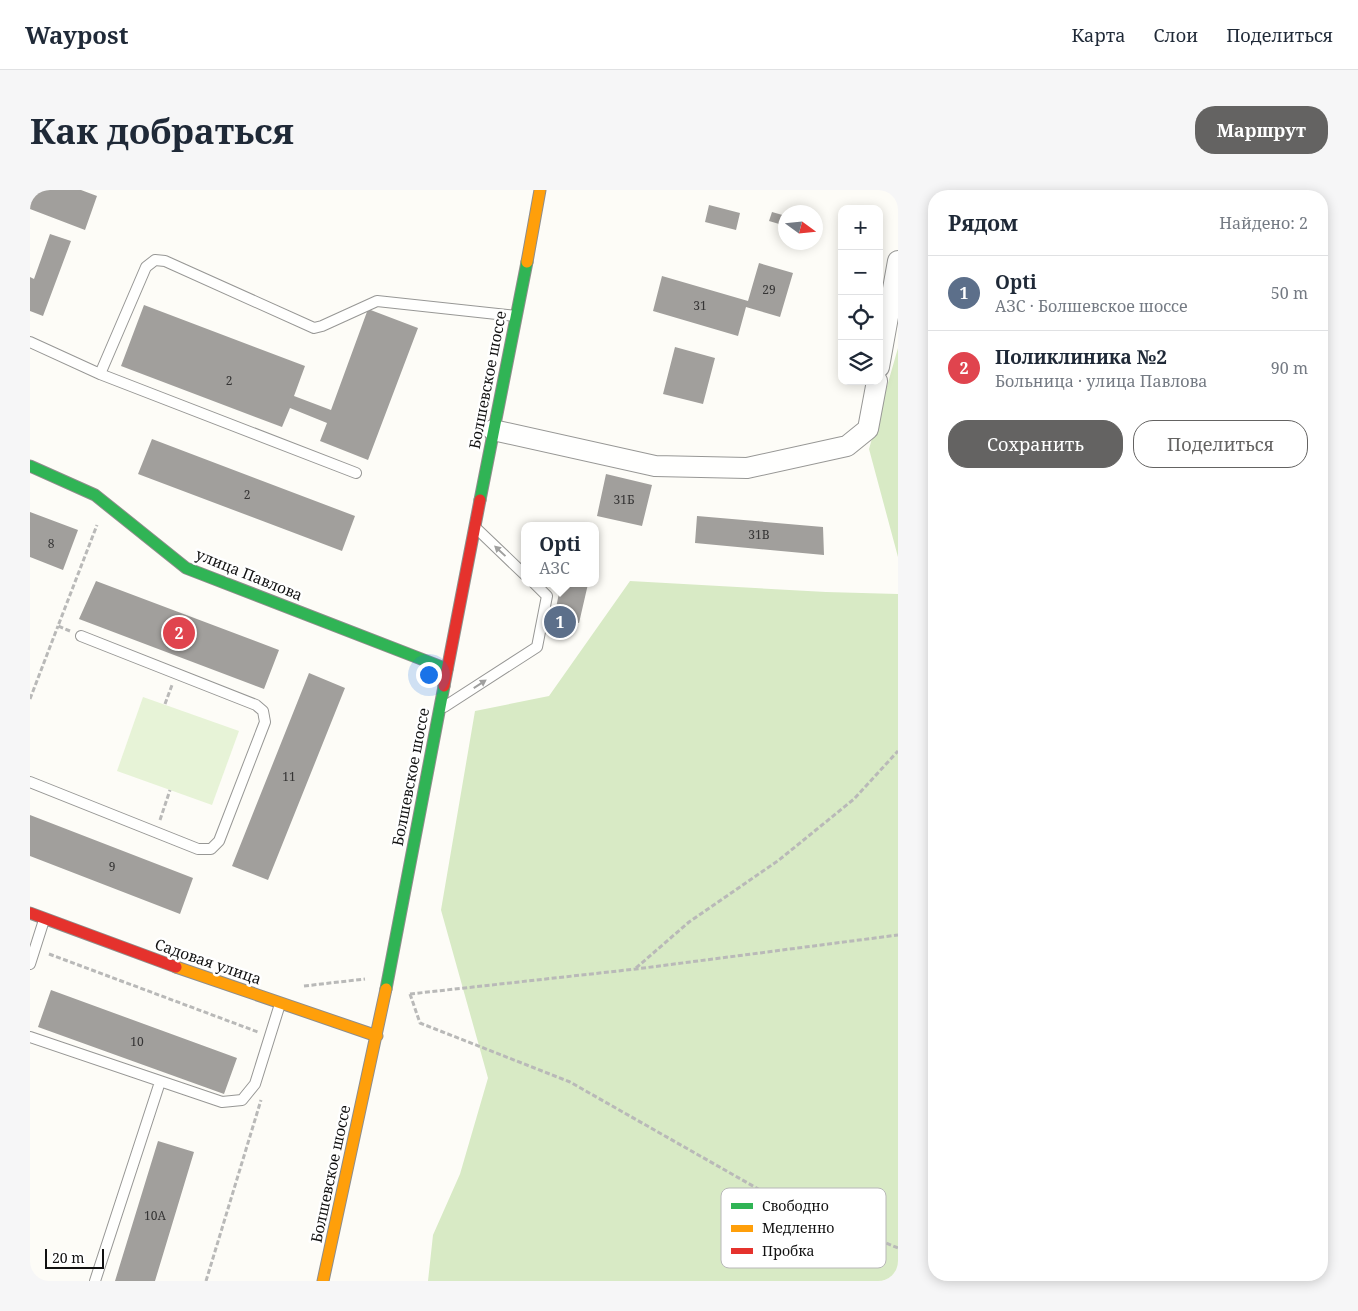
<!DOCTYPE html>
<html lang="ru">
<head>
<meta charset="utf-8">
<style>
  body { margin:0; font-family:"Noto Serif",serif; background:#f6f6f7; color:#1f2937 }
  .controls { position:absolute; right:15px; top:15px; display:grid; overflow:hidden; border-radius:10px; box-shadow:0 2px 12px #0003 }
  .controls button { width:45px; height:45px; display:grid; place-items:center; padding:0; border:0; border-bottom:1px solid #e0e1e3; background:#fff; color:#1f2937; font:25px sans-serif }
  .compass { position:absolute; left:748px; top:15px; width:45px; height:45px; border-radius:50%; background:#fff; box-shadow:0 2px 12px #0003; rotate:105deg }
  .scale { position:absolute; left:15px; bottom:12px; width:59px; box-sizing:border-box; padding-left:5px; border:2px solid #111; border-top:0; font-size:14px; line-height:18px; white-space:nowrap; color:#111; -webkit-text-stroke:4px #fff; paint-order:stroke }
  .you { position:absolute; left:398px; top:484px; width:18px; height:18px; margin:-12px; border:4px solid #fff; border-radius:50%; background:#1a73e8; box-shadow:0 0 0 8px #1a73e833 }
  .badge { display:grid; place-items:center; width:32px; height:32px; border-radius:50%; background:#646362; color:#fff; font-size:16px; font-weight:700 }
  .pin { position:absolute; translate:-50% -50%; border:2px solid #fff; box-shadow:0 1px 5px #0006 }
  .popup { position:absolute; left:491px; top:332px; width:78px; height:65px; box-sizing:border-box; display:grid; place-content:center; border-radius:10px; background:#fff; filter:drop-shadow(0 1px 4px #0005); font-size:16px; white-space:nowrap; color:#747a83 }
  .popup b { font-size:19px; color:#1f2937 }
  .popup::after { content:''; position:absolute; left:50%; top:100%; margin-left:-10px; border:10px solid transparent; border-top-color:#fff }
  .list { margin:0; padding:0; list-style:none }
  h2 { display:flex; justify-content:space-between; align-items:center; height:65px; margin:0; padding:0 20px; font-size:21px }
  h2 small { font-size:16px; font-weight:400; color:#747a83 }
  .list li { display:grid; grid-template-columns:32px 1fr auto; gap:15px; align-items:center; box-sizing:border-box; height:75px; padding:0 20px; border-top:1px solid #e0e1e3 }
  .list b { display:block; font-size:19px; white-space:nowrap }
  .list p { margin:0; font-size:16px; white-space:nowrap; color:#747a83 }
  .list em { font-size:16px; font-style:normal; color:#747a83 }
  .actions { display:flex; gap:10px; padding:15px 20px }
  .actions a { flex:1; padding:11px 0; border:1px solid #646362; border-radius:20px; text-align:center; font-size:18px; color:#646362 }
  .actions .main { background:#646362; color:#fff }
  .icon { flex:none; width:28px; height:28px; fill:none; stroke:currentColor; stroke-width:2; stroke-linecap:round; stroke-linejoin:round }
  .map { position:relative; flex:none; width:868px; height:1091px; overflow:hidden; border-radius:20px }
  header { display:flex; align-items:center; gap:30px; box-sizing:border-box; height:70px; padding:0 25px; background:#fff; border-bottom:1px solid #e0e1e3 }
  header strong { font-size:24px }
  nav { display:flex; gap:28px; margin-inline-start:auto; font-size:18px }
  .intro { display:flex; align-items:center; justify-content:space-between; box-sizing:border-box; height:120px; padding:0 30px }
  h1 { margin:0; font-size:35px }
  .button { padding:12px 22px; border-radius:20px; background:#646362; color:#fff; font-size:18px; font-weight:700 }
  main { display:flex; gap:30px; padding:0 30px }
  aside { flex:1; background:#fff; border-radius:20px; box-shadow:0 2px 12px #0003 }
  .map>svg:first-child { display:block }
  .green { fill:#e7f3d7 }
  .forest { fill:#d8eac5 }
  .building { fill:#a19f9c }
  .lines { fill:none; stroke-linecap:round; stroke-linejoin:round }
  .lane-casing { stroke:#979795; stroke-width:12 }
  .street-casing { stroke:#979795; stroke-width:22 }
  .fast-casing { stroke:#8e8d8b; stroke-width:13 }
  .slow-casing { stroke:#8e8d8b; stroke-width:13 }
  .jam-casing { stroke:#8e8d8b; stroke-width:13 }
  .path { stroke:#b9b9b8; stroke-width:3; stroke-dasharray:5 2.5; stroke-linecap:butt }
  .lane { stroke:#fffffe; stroke-width:10 }
  .street { stroke:#fffffe; stroke-width:20 }
  .fast { stroke:#30b455; stroke-width:11 }
  .slow { stroke:#ff9f0a; stroke-width:11 }
  .jam { stroke:#e5322d; stroke-width:11 }
  .oneway { fill:#a0a09f }
  .labels { text-anchor:middle; stroke-width:5; stroke-linejoin:round; paint-order:stroke }
  .number-label { font-size:12px; fill:#353434 }
  .street-label { font-size:15px; fill:#111; stroke:#fff }
  .key { fill:#fff; stroke:#b8b8b8; stroke-width:1 }
  .key-label { font-size:14px; fill:#111 }
</style>
</head>
<body>
<header>
<strong>Waypost</strong>
<nav><a>Карта</a><a>Слои</a><a>Поделиться</a></nav>
</header>
<div class="intro"><h1>Как добраться</h1><a class="button">Маршрут</a></div>
<main>
<div class="map">
<svg width="868" height="1091" viewBox="0 0 868 1091">
  <rect width="100%" height="100%" fill="#fdfcf7"/>
  <path class="green" d="M113 507 209 541 182 615 87 581Z"/>
  <path class="forest" d="M868 158V367L839 259Z
    M600 391 796 402 868 404V1091H398L403 1045 430 984 458 888 411 720 445 521 519 506Z"/>
  <path class="building" d="M0 0H51L67 6 55 40 0 19Z
    M679 15 710 23 706 40 675 32Z
    M742 22 756 26V36L739 31Z
    M20 44 41 51 13 126 0 121V87L4 89Z
    M729 73 763 83 750 127 716 117 708 146 623 121 632 86 718 111Z
    M114 115 275 176 264 206 301 220 338 119 388 138 338 270 290 251 297 233 260 218 252 237 91 176Z
    M645 157 685 168 673 214 633 204Z
    M122 249 325 326 312 361 108 284Z
    M576 284 622 295 612 336 567 326Z
    M0 322 48 340 33 380 0 367Z
    M667 326 793 337 794 365 665 353Z
    M66 391 249 460 234 499 49 429Z
    M531 393 558 394 549 433 524 428Z
    M279 483 315 498 238 690 202 676Z
    M0 625 163 688 150 724 0 666Z
    M21 800 207 868 194 904 8 837Z
    M128 951 164 962 125 1091H85Z"/>
  <g class="lines">
    <defs>
      <path id="lane" d="M0 152 70 184
        M326 283 70 184 116 77 125 70 135 71 284 138 292 136 347 111 486 126
        M447 339 495 385
        M414 517 507 457 517 406 504 393
        M0 592 168 659H181L189 651 235 532 233 521 226 515 51 446
        M0 774 14 730
        M0 847 192 912 212 910 225 894 250 814
        M65 1091 130 892"/>
      <path id="street" d="M849 177 868 71
        M463 240 625 276 717 278 817 256 838 239 847 191"/>
      <path id="fast" d="M0 276 65 305 156 378 417 479
        M450 310 497 72
        M356 799 414 496"/>
      <path id="slow" d="M497 72 510 0
        M146 777 347 846
        M293 1091 356 799"/>
      <path id="jam" d="M414 496 450 310
        M0 723 146 777"/>
    </defs>
    <use href="#lane" class="lane-casing"/>
    <use href="#street" class="street-casing"/>
    <use href="#fast" class="fast-casing"/>
    <use href="#slow" class="slow-casing"/>
    <use href="#jam" class="jam-casing"/>
    <path class="path" d="M40 441 28 436 67 335
      M0 509 28 436
      M135 514 142 495
      M130 630 140 600
      M19 764 228 842
      M606 778 659 732 749 670 824 609 868 561
      M274 796 335 789
      M380 804 390 833 540 892 730 1000 868 1058
      M380 804 606 779 868 745
      M176 1091 231 910"/>
    <use href="#lane" class="lane"/>
    <use href="#street" class="street"/>
    <use href="#fast" class="fast"/>
    <use href="#slow" class="slow"/>
    <use href="#jam" class="jam"/>
  </g>
  <defs><path id="oneway-solid" d="M-6-.8H1V-3.2L6.5 0L1 3.2V.8H-6Z" transform="scale(1.25)"/></defs>
  <g class="oneway">
    <use href="#oneway-solid" transform="translate(470 361) rotate(-137)"/>
    <use href="#oneway-solid" transform="translate(450 494) rotate(-33)"/>
  </g>
  <g class="labels">
    <g class="number-label">
      <text x="739" y="104">29</text>
      <text x="670" y="120">31</text>
      <text x="199" y="195">2</text>
      <text x="217" y="309">2</text>
      <text x="594" y="314">31Б</text>
      <text x="729" y="349">31В</text>
      <text x="21" y="358">8</text>
      <text x="259" y="591">11</text>
      <text x="82" y="681">9</text>
      <text x="107" y="856">10</text>
      <text x="125" y="1030">10А</text>
    </g>
    <g class="street-label">
      <text transform="translate(458 190) rotate(-79)" y="5">Болшевское шоссе</text>
      <text transform="translate(219 385) rotate(22)" y="5">улица Павлова</text>
      <text transform="translate(381 587) rotate(-79)" y="5">Болшевское шоссе</text>
      <text transform="translate(178 772) rotate(19)" y="5">Садовая улица</text>
      <text transform="translate(301 984) rotate(-78)" y="5">Болшевское шоссе</text>
    </g>
  </g>
  <rect x="691" y="998" width="165" height="80" rx="8" class="key"/>
  <rect x="701" y="1013" width="22" height="6" fill="#30b455"/>
  <rect x="701" y="1035" width="22" height="7" fill="#ff9f0a"/>
  <rect x="701" y="1058" width="22" height="6" fill="#e5322d"/>
  <g class="key-label">
    <text x="732" y="1021">Свободно</text>
    <text x="732" y="1043">Медленно</text>
    <text x="732" y="1066">Пробка</text>
  </g>
</svg>
<div class="controls">
<button>+</button>
<button>−</button>
<button><svg class="icon" aria-label="locate" viewBox="0 0 24 24"><circle cx="12" cy="12" r="6"/><path d="M12 2v4M12 18v4M2 12h4M18 12h4"/></svg></button>
<button><svg class="icon" aria-label="layers" viewBox="0 0 24 24"><path d="M12 4l9 5-9 5-9-5zM3 14l9 5 9-5"/></svg></button>
</div>
<svg class="compass" viewBox="-18 -18 36 36"><path d="M0-13l5 13h-10z" fill="#e53935"/><path d="M0 13l5-13h-10z" fill="#747a83"/></svg>
<div class="scale">20 m</div>
<div class="you"></div>
<div class="pin badge" style="left:530px;top:432px;background:#5c6f8a">1</div>
<div class="popup"><b>Opti</b>АЗС</div>
<div class="pin badge" style="left:149px;top:443px;background:#e0444e">2</div>
</div>
<aside>
<h2>Рядом<small>Найдено: 2</small></h2>
<ul class="list">
<li><span class="badge" style="background:#5c6f8a">1</span><div><b>Opti</b><p>АЗС · Болшевское шоссе</p></div><em>50 m</em></li>
<li><span class="badge" style="background:#e0444e">2</span><div><b>Поликлиника №2</b><p>Больница · улица Павлова</p></div><em>90 m</em></li>
</ul>
<div class="actions"><a class="main">Сохранить</a><a>Поделиться</a></div>
</aside>
</main>
</body>
</html>
